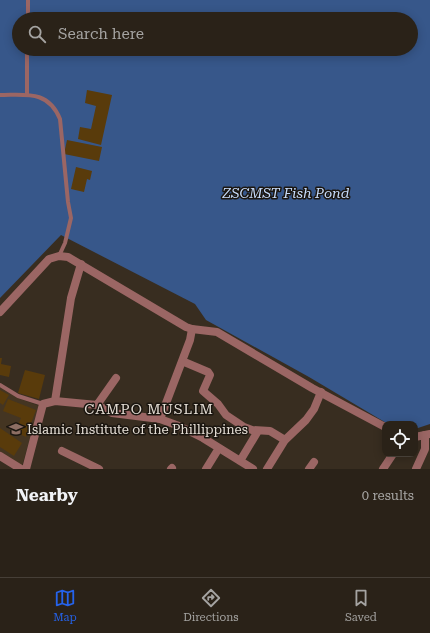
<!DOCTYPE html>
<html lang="en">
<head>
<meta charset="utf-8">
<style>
  body { margin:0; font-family:"Roboto Serif",serif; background:#322a21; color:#f1f3f6 }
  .controls { position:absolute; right:12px; bottom:12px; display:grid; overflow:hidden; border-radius:8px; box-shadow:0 2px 10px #0003 }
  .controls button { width:36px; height:36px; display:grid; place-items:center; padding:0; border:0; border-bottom:1px solid #463f37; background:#2a2218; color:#f1f3f6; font:20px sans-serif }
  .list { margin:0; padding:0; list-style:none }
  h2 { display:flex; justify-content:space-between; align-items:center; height:52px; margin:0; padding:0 16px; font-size:17px }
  h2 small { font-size:13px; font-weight:400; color:#a5a4a2 }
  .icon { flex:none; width:22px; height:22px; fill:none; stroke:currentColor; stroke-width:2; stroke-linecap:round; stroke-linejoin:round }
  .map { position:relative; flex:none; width:430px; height:469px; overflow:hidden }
  .search { position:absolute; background:#2a2218; box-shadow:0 2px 10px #0003; left:12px; right:12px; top:12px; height:44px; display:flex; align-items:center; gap:10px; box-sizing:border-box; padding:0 14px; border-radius:22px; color:#a5a4a2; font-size:15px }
  .sheet { height:108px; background:#2a2218 }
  nav { display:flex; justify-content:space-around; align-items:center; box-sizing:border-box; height:56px; border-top:1px solid #463f37; background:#2a2218; font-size:11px; color:#a5a4a2 }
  nav a { display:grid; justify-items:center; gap:2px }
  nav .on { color:#2563eb }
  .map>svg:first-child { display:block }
  .built { fill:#443522 }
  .water { fill:#37578a; fill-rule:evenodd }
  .building { fill:#593b0b }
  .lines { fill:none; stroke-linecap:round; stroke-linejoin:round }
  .service { stroke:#9b6664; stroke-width:4 }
  .minor { stroke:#9b6664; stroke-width:8 }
  .tertiary { stroke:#9b6664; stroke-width:8 }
  .labels { text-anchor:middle; stroke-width:3; stroke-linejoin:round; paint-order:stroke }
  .poi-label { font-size:13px; fill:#e4ddd4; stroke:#1b1610; text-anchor:start }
  .water-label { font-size:14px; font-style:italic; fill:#c7dcfb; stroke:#1b1610 }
  .neighbourhood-label { font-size:14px; letter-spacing:1px; fill:#e4ddd4; stroke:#1b1610 }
</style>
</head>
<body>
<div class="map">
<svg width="430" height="469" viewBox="0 0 430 469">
  <rect width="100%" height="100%" fill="#382d20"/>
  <path class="built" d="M0 386 18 398 39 406 22 466 0 452Z"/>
  <path class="water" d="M0 0H430V424L415 429V424H388L309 377 206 320 195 304 61 235 0 298ZM19 19H411V49H19Z"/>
  <path class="building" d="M87 90 112 95 101 145 78 139 80 127 91 129 96 106 85 103Z
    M67 140 102 147 99 161 64 154Z
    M76 167 92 171 90 180 87 179 84 192 71 189Z
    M0 358H2L1 364 11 366 9 377 0 375Z
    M25 370 45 375 39 399 18 393Z
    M0 390 9 395 3 405 0 403Z
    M8 399 36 410 26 437 15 432 21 418 3 411Z
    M0 428 22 443 14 456 0 447Z"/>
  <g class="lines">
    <path class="service" d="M28 19V0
      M0 95C26 95 48 90 60 119L68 202 71 218 65 243 59 256
      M27 95V49
      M0 385 18 396 43 404"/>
    <path class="minor" d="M182 361 208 372 210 375 203 391 218 404 226 415 244 427 252 430 270 431 285 440 267 469
      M55 401 71 298 81 264
      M97 405 112 413 160 419 179 426 203 438 253 469
      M160 419 190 340 192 329
      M285 440 306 420 314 409 321 392
      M62 451 99 469
      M240 461 258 431
      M26 469 43 404 55 401 97 405 116 378
      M171 469 172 468
      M206 469 219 448
      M309 469 314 462
      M383 469 393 454
      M416 469 425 449V435"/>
    <path class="tertiary" d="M0 312 49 259 59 256 68 257 186 327 192 329 217 332 312 388 385 427
      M415 437 430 434
      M0 456 21 469"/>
  </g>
  <defs>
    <symbol id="school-bare" viewBox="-9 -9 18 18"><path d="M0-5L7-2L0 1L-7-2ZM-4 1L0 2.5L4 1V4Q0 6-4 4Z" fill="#8d6e63" stroke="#1b1610" stroke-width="2.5" paint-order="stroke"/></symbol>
  </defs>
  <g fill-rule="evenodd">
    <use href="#school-bare" x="6" y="419" width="20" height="20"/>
  </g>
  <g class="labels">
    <g class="poi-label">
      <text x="27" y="434">Islamic Institute of the Phillippines</text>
    </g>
    <g class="water-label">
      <text x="286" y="198">ZSCMST Fish Pond</text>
    </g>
    <g class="neighbourhood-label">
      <text x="149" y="414">CAMPO MUSLIM</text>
    </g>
  </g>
</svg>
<div class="controls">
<button><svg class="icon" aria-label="locate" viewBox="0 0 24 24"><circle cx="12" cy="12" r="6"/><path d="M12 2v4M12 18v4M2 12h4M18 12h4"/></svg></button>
</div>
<div class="search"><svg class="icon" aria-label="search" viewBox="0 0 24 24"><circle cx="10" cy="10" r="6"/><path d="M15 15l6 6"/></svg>Search here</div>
</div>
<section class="sheet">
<h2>Nearby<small>0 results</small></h2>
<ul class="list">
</ul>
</section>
<nav>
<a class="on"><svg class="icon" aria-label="map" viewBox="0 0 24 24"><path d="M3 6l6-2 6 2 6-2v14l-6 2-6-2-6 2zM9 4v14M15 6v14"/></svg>Map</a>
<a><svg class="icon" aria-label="directions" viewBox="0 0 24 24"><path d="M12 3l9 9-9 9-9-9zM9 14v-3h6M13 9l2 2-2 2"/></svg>Directions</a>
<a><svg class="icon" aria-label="saved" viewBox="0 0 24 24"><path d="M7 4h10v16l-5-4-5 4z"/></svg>Saved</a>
</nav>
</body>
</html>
